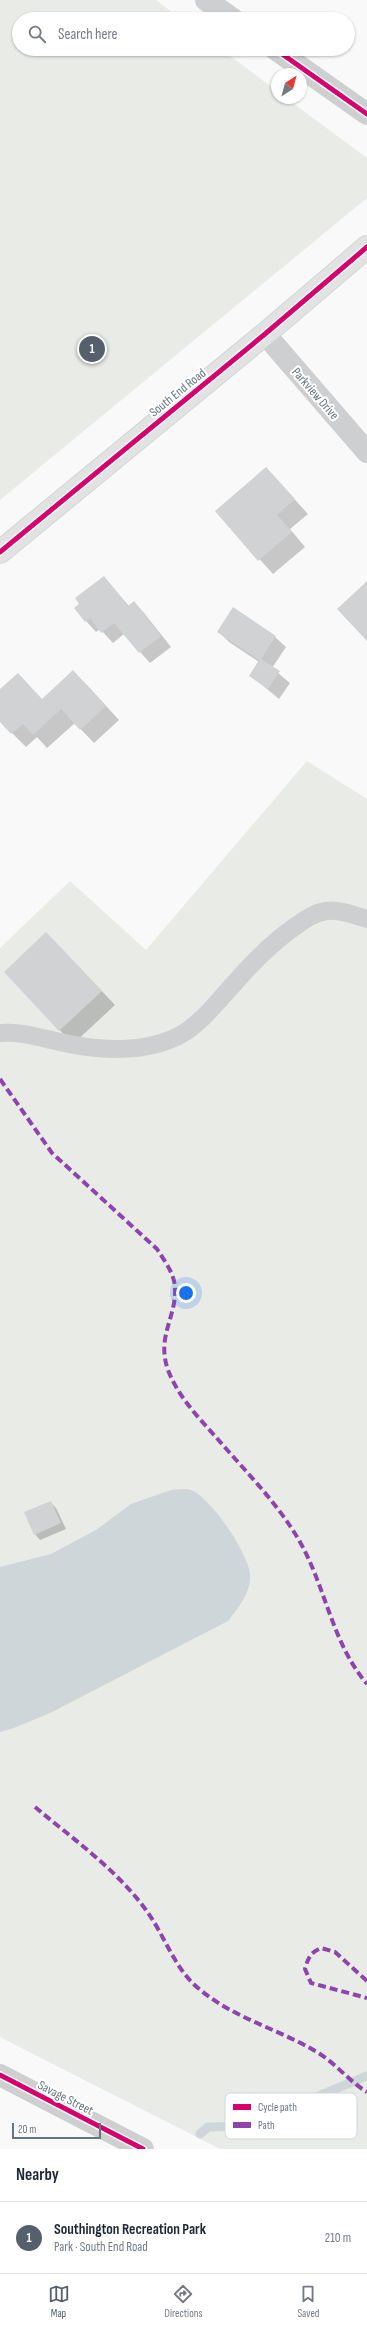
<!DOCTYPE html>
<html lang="en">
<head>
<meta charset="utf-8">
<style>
  body { margin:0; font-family:"Sofia Sans Condensed",sans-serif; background:#f6f6f7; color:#1f2937 }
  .compass { position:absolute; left:271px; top:68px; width:36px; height:36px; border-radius:50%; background:#fff; box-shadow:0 1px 3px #0004; rotate:36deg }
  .scale { position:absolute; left:12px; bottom:10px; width:89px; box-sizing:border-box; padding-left:4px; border:2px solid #657683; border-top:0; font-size:11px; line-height:14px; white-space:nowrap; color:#657683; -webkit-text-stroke:3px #fff; paint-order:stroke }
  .you { position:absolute; left:186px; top:1293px; width:14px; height:14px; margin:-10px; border:3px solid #fff; border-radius:50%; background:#1a73e8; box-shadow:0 0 0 6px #1a73e833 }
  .badge { display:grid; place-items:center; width:26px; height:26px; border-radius:50%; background:#56606c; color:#fff; font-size:13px; font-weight:700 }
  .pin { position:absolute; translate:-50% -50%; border:2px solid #fff; box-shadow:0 1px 4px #0006 }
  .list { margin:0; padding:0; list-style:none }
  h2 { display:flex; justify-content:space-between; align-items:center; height:52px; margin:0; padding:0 16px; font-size:17px }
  h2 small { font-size:13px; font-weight:400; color:#747a83 }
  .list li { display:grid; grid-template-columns:26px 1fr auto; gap:12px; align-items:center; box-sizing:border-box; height:72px; padding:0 16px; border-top:1px solid #e0e1e3 }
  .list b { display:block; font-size:15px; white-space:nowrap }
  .list p { margin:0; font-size:13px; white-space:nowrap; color:#747a83 }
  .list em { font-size:13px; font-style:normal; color:#747a83 }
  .icon { flex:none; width:22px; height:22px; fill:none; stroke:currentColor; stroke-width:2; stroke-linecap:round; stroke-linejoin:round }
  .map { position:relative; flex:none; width:367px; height:2149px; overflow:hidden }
  .search { position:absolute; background:#fff; box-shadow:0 1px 3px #0004; left:12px; right:12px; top:12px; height:44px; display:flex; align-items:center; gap:10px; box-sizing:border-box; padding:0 14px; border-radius:22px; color:#747a83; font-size:15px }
  .sheet { height:124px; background:#fff }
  nav { display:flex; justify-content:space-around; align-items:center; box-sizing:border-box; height:56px; border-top:1px solid #e0e1e3; background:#fff; font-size:11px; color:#747a83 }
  nav a { display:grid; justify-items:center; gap:2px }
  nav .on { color:#56606c }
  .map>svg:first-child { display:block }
  .green { fill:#e8ebe6 }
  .water { fill:#ced6d9 }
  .shadow { fill:#0003 }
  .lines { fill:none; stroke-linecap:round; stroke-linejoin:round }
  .stream { stroke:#ced6d9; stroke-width:9 }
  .building { fill:#d0d2d3 }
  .secondary-casing { stroke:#d5d6d7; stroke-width:24 }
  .lane { stroke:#cecfd0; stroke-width:18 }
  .street { stroke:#cecfd0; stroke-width:22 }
  .secondary { stroke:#e1e2e2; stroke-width:22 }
  .quiet { stroke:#8e44ad; stroke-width:4; stroke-dasharray:8 4; stroke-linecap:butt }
  .cycleway-casing { stroke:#fff; stroke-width:8 }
  .cycleway { stroke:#d6006c; stroke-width:5 }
  .labels { text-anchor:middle; stroke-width:4; stroke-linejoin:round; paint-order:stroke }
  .street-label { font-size:13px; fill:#657683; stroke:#fff }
  .key { fill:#fff; stroke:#d1d6da; stroke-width:1 }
  .key-label { font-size:11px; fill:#657683 }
</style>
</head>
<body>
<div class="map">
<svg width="367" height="2149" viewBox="0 0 367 2149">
  <rect width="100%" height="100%" fill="#f9f9f9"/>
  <path class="green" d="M0 0H156L181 19H19V49H221L277 91V98H286L367 158V198L0 500Z
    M307 761 367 799V2149H220L0 2037V948L70 881 146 950Z"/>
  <path class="water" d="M171 1490C178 1490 187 1488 193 1491 212 1500 249 1554 250 1575 251 1593 238 1608 228 1621L50 1713 14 1728 0 1732V1567L51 1554 96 1530 131 1504Z"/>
  <path class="shadow" d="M266 468 308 514 290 529 305 547 273 574 216 511Z
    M104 577 129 606 134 602 144 613 171 647 150 663 124 634 113 643 100 629 96 632 86 621Z
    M218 631 275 637 286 647 272 668 290 683 279 699 250 675 259 662 229 642Z
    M87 685 119 720 94 743 75 723 47 748 37 737 26 747 0 721V691L42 700Z
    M60 947 115 1005 73 1044 5 972Z
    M50 1502 56 1508 66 1529 40 1540 35 1534Z"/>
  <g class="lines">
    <path class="stream" d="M200 2134 208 2127 246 2126 367 2076"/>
  </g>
  <path class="building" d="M266 467 295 499 277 515 292 532 258 561 215 511Z
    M104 576 128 606 134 601 161 636 139 653 114 623 101 633 90 618 85 622 74 608 79 604 75 598Z
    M367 581V641L337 609Z
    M233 607 276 636 261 659 280 671 268 689 249 676 259 660 217 632Z
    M73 670 106 706 80 730 61 709 33 735 23 724 11 734 0 722V689L18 673 42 699Z
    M46 932 102 991 59 1031 4 972Z
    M51 1501 61 1523 34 1535 24 1512Z"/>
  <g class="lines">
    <defs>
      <path id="secondary" d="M0 552 265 334 367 247"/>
    </defs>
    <use href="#secondary" class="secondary-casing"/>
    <path class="lane" d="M0 1033C21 1031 40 1038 60 1042 98 1051 147 1054 182 1034 201 1023 217 1002 232 986 251 964 270 944 293 928 303 921 313 913 326 911 339 909 354 915 367 919"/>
    <path class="street" d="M206 0 233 19
      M275 49 367 114
      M265 334 367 452
      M0 2075 143 2149"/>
    <use href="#secondary" class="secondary"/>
    <path class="quiet" d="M0 1079 52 1153 157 1249C164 1260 174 1273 175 1287 177 1317 156 1336 168 1370 178 1396 197 1416 215 1436 244 1470 278 1503 300 1542 326 1588 332 1643 367 1684
      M35 1807C73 1839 116 1869 146 1910 164 1934 174 1968 198 1988 234 2019 280 2029 320 2054 337 2065 350 2082 367 2092
      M367 1981 335 1952 321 1948C310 1953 308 1958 305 1969L311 1983 367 1998"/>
    <defs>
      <path id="cycleway" d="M275 49 367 114
        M0 552 265 334 367 247
        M0 2075 143 2149"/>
    </defs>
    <use href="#cycleway" class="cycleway-casing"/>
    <use href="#cycleway" class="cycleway"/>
  </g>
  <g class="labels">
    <g class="street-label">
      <text transform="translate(177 392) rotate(-39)" y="5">South End Road</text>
      <text transform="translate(316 393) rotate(49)" y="5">Parkview Drive</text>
      <text transform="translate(66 2097) rotate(27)" y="5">Savage Street</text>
    </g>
  </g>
  <rect x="225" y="2093" width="132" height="46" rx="6" class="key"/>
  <rect x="233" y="2104" width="18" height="6" fill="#d6006c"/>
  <rect x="233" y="2122" width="18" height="6" fill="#8e44ad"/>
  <g class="key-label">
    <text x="258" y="2111">Cycle path</text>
    <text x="258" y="2129">Path</text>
  </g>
</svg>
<svg class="compass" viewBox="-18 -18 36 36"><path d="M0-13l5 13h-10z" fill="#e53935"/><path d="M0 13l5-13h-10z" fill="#747a83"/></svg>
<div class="scale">20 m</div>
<div class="you"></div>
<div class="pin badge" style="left:92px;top:349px">1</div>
<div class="search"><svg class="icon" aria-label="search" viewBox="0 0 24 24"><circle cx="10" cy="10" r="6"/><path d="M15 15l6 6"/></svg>Search here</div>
</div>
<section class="sheet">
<h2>Nearby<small></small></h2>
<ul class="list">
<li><span class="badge">1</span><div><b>Southington Recreation Park</b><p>Park · South End Road</p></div><em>210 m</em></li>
</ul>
</section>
<nav>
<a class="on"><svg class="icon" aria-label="map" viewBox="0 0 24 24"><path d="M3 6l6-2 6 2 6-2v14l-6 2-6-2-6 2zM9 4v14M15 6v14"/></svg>Map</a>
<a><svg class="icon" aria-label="directions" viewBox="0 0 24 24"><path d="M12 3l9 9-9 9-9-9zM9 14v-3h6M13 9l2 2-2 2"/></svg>Directions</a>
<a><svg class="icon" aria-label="saved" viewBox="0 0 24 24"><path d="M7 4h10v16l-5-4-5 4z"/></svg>Saved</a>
</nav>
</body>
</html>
